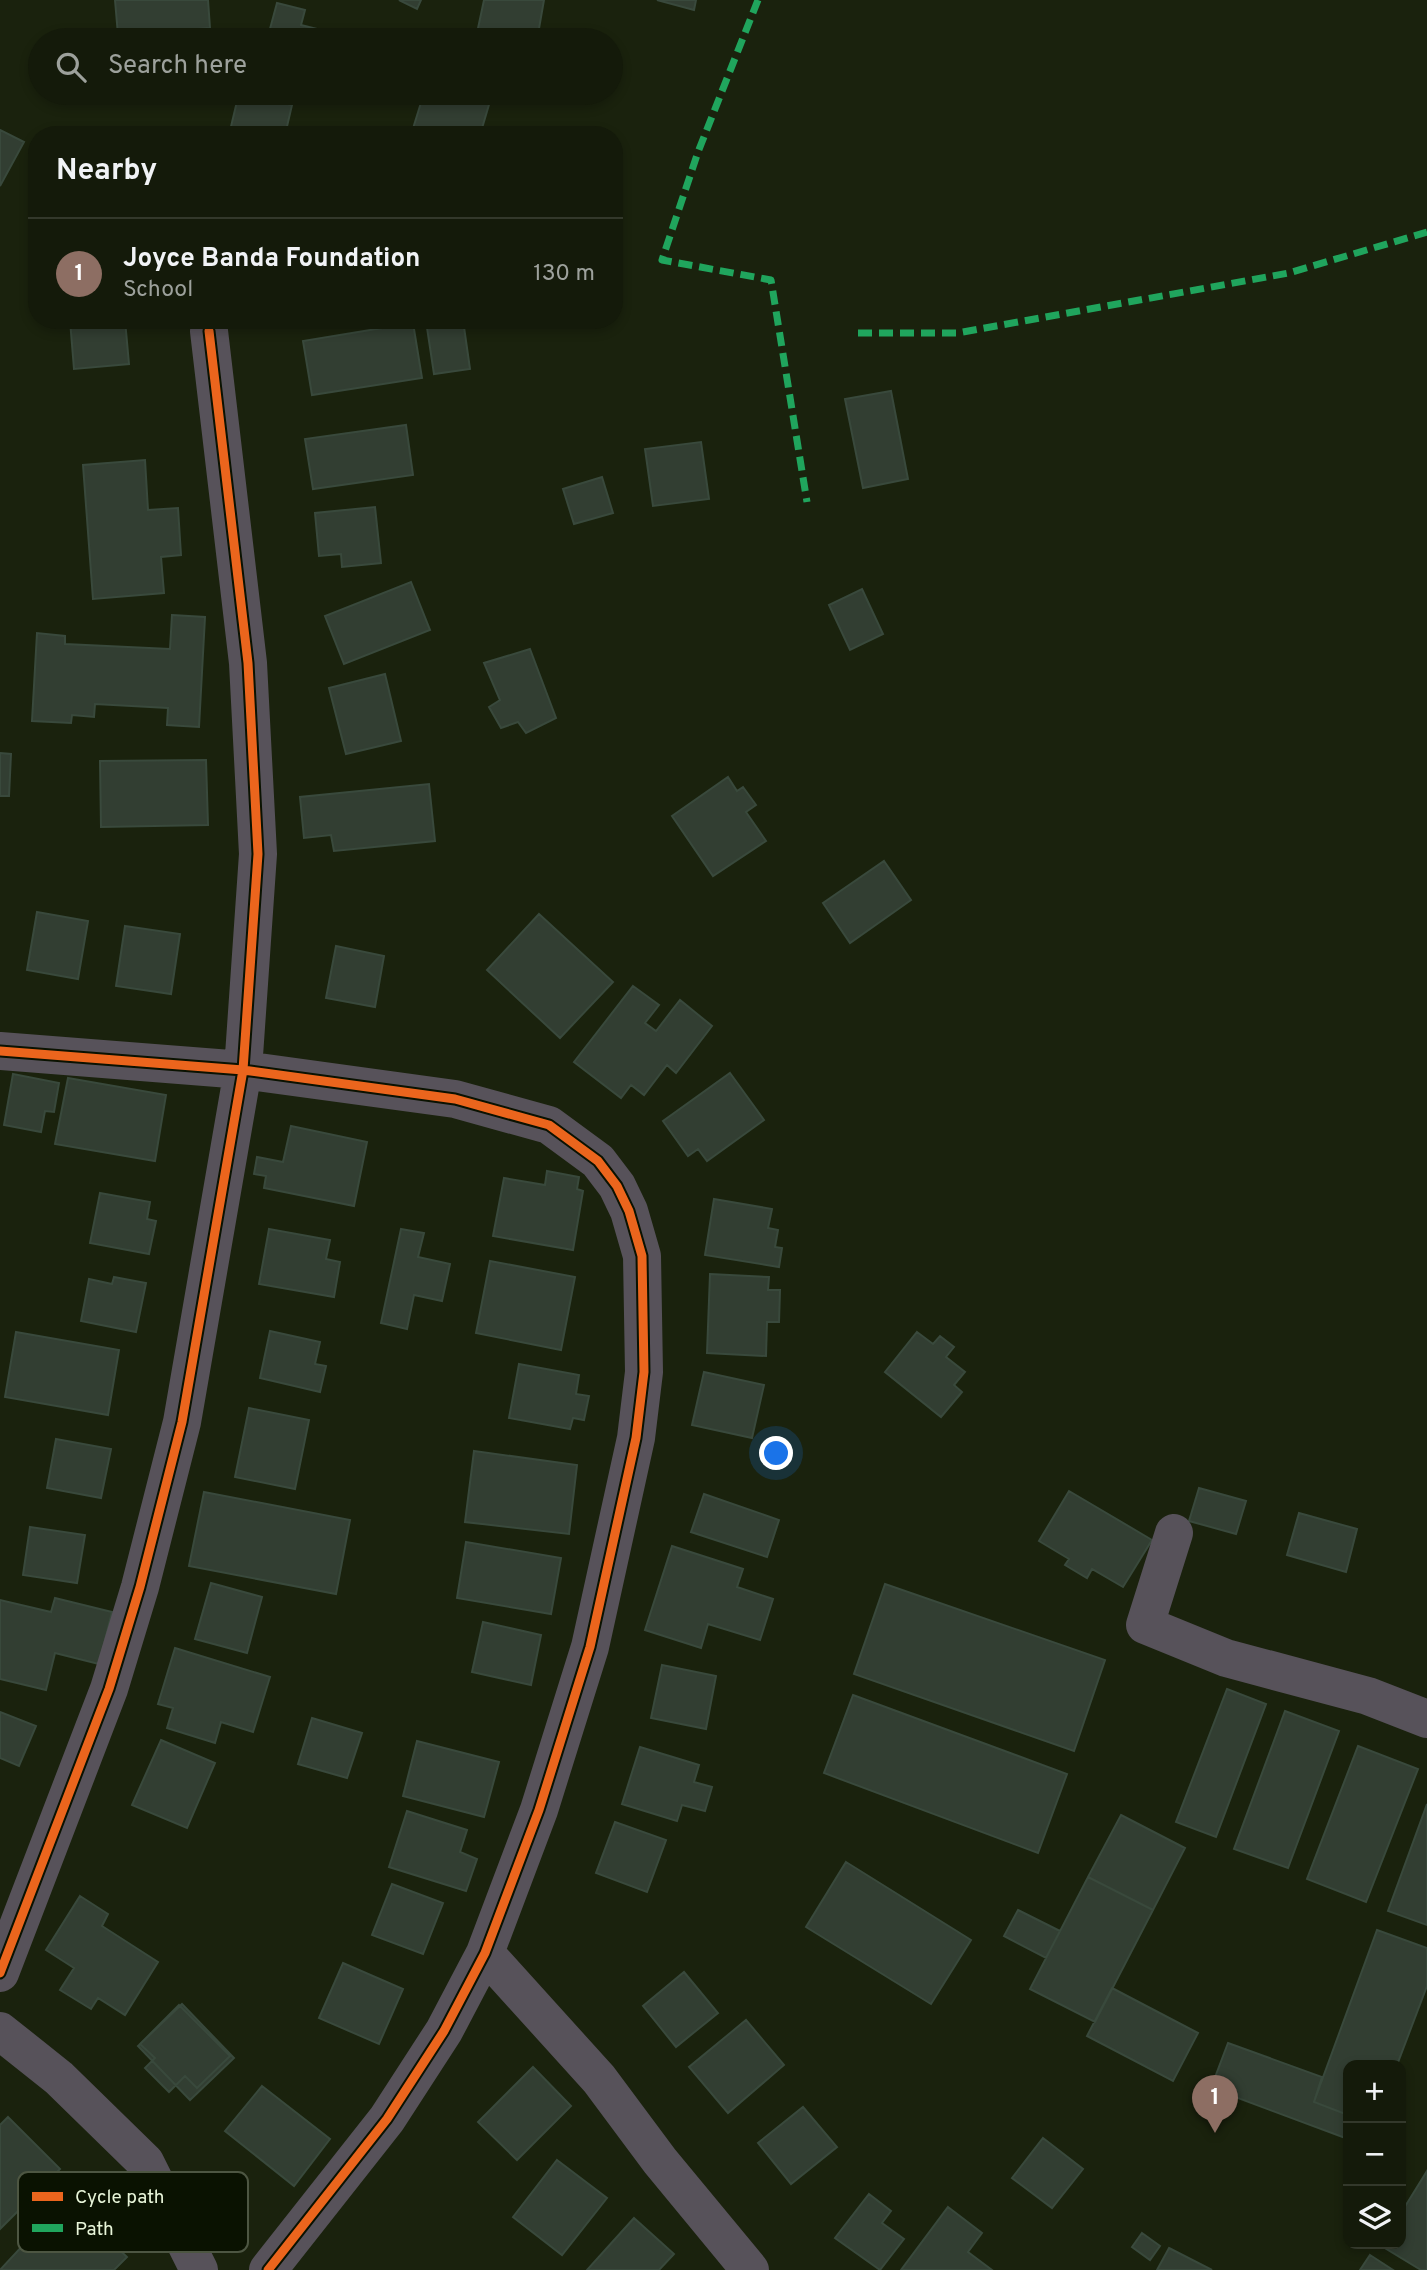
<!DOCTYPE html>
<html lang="en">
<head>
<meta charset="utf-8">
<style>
  body { margin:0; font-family:Overpass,sans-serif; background:#212718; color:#f1f3f6 }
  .controls { position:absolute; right:21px; bottom:21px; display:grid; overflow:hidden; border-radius:14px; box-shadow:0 4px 10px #0003 }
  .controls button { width:63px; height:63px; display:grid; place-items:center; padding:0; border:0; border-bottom:2px solid #33382b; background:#141a0a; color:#f1f3f6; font:35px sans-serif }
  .you { position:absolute; left:777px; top:1454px; width:24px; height:24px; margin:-18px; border:5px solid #fff; border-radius:50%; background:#1a73e8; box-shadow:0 0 0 10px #1a73e833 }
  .badge { display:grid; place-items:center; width:46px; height:46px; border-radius:50%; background:#a0ab92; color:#fff; font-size:23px; font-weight:700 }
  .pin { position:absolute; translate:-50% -58px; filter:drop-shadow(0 2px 4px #0008) }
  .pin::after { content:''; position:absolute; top:37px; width:24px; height:21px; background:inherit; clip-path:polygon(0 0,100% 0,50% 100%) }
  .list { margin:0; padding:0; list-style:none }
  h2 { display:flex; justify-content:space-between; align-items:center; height:91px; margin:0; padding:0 28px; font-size:30px }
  h2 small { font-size:23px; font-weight:400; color:#9da19c }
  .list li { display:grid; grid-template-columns:46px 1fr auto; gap:21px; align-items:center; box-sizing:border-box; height:112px; padding:0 28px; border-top:2px solid #33382b }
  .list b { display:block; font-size:26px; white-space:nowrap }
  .list p { margin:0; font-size:23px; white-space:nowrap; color:#9da19c }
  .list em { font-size:23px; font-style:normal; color:#9da19c }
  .icon { flex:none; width:38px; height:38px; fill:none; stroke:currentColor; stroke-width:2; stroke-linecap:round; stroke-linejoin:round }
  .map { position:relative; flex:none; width:1427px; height:2270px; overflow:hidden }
  .search { position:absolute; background:#141a0a; box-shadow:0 4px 10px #0003; left:28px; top:28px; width:595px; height:77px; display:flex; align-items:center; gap:18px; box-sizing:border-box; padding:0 24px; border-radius:38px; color:#9da19c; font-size:26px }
  .panel { position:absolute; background:#141a0a; box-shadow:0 4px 10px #0003; left:28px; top:126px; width:595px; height:203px; border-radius:28px }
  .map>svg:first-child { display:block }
  .building { fill:#323e32; stroke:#39493c; stroke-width:2 }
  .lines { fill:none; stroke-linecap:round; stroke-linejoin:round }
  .minor { stroke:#57525a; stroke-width:38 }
  .quiet { stroke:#20a55d; stroke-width:7; stroke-dasharray:14 7; stroke-linecap:butt }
  .cycleway-casing { stroke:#0a1201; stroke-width:13 }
  .cycleway { stroke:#eb651d; stroke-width:9 }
  .key { fill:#0a1201; stroke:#4d5642; stroke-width:2 }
  .key-label { font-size:19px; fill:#e8f5d9 }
</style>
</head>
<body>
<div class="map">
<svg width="1427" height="2270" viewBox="0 0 1427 2270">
  <rect width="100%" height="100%" fill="#1a220d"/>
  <path class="building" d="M115 0H208L210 28 118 35Z
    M399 0H421L417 9Z
    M484 0H544L537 40H516L477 33Z
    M657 0H696L694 10Z
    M277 3 305 10 301 25 345 36 344 40H267Z
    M239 93 292 105 285 135H229Z
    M424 93H475L491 98 480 135H411Z
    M0 130 24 142 0 186Z
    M70 320H125L129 364 74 369Z
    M463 320 470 369 434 374 426 321Z
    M413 323 422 378 312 395 303 341Z
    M891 391 908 479 863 488 845 399Z
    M406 425 413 475 313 489 305 439Z
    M701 442 709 499 653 506 645 449Z
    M145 460 148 510 178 508 181 555 161 557 164 593 93 599 83 465Z
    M602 477 613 513 574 524 563 489Z
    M375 507 381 563 342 567 341 554 319 556 315 513Z
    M411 582 430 630 344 664 325 616Z
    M862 589 883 634 850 650 829 605Z
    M172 615 205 617 199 727 167 725 168 708 95 704 94 717 72 715 71 723 32 721 37 633 65 636V644L170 649Z
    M530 649 556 718 526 733 518 722 501 728 489 707 500 700 484 663Z
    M385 674 401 741 346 754 329 688Z
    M0 753 11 754 9 796H0Z
    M206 760 208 825 101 827 100 761Z
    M728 777 737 791 743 787 756 805 746 812 766 841 713 876 672 816Z
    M429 784 435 841 334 851 331 835 304 838 300 797Z
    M884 861 911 900 850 943 823 903Z
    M37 912 88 921 78 979 27 970Z
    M539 914 613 982 560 1038 487 970Z
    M125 926 180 934 171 994 116 986Z
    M336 946 384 956 375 1007 326 998Z
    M633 986 659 1005 645 1023 656 1031 680 1000 712 1026 676 1073 667 1065 644 1095 631 1085 621 1098 574 1062Z
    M730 1073 764 1120 707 1161 698 1149 688 1156 663 1121Z
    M13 1074 59 1083 54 1112 45 1111 41 1132 4 1125Z
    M68 1078 166 1095 155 1161 55 1144Z
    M291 1126 367 1142 354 1206 264 1188 266 1176 254 1174 257 1157 283 1162Z
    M547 1171 579 1177 577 1189 583 1191 573 1250 493 1236 504 1178 545 1185Z
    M100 1193 150 1202 147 1219 156 1221 149 1254 90 1243Z
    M714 1199 772 1209 768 1228 778 1230 775 1247 782 1248 779 1267 705 1255Z
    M269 1229 330 1240 326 1259 340 1262 334 1297 259 1284Z
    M401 1229 424 1233 418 1257 450 1264 442 1301 414 1295 407 1329 381 1323Z
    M490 1261 575 1277 561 1350 476 1333Z
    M710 1274 769 1277 768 1290H780L779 1322H767L766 1356 707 1353Z
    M114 1277 146 1283 136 1332 81 1321 89 1279 112 1284Z
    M270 1331 320 1342 315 1364 326 1366 320 1392 260 1378Z
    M16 1332 119 1350 108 1415 5 1397Z
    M917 1332 933 1344 940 1336 954 1347 946 1357 965 1372 954 1385 962 1392 941 1417 885 1372Z
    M519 1364 579 1375 576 1394 589 1396 584 1420 573 1418 570 1429 509 1418Z
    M704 1372 764 1385 752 1438 692 1425Z
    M249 1408 309 1420 295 1489 235 1477Z
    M56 1439 111 1449 101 1498 47 1488Z
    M474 1451 577 1465 569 1534 465 1522Z
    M1199 1488 1246 1501 1236 1534 1189 1521Z
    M1069 1491 1152 1540 1123 1587 1092 1569 1087 1578 1065 1565 1069 1559 1039 1541Z
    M204 1492 350 1520 336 1594 189 1566Z
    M704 1494 779 1520 767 1557 691 1532Z
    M1299 1513 1357 1529 1346 1572 1287 1555Z
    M30 1527 85 1535 77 1583 23 1575Z
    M466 1542 561 1558 551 1614 457 1598Z
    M672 1546 743 1569 737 1587 773 1599 760 1640 708 1624 701 1648 645 1630Z
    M211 1583 262 1597 247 1653 195 1639Z
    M885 1584 1105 1660 1074 1751 854 1674Z
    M55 1598 112 1612 99 1664 55 1653 46 1690 0 1679V1600L51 1612Z
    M483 1622 541 1635 531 1685 472 1672Z
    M175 1648 270 1677 253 1732 221 1722 215 1743 167 1728 173 1708 158 1704Z
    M662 1665 716 1676 706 1729 651 1718Z
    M1227 1689 1266 1704 1216 1837 1176 1822Z
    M853 1695 1067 1774 1038 1853 824 1773Z
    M1285 1711 1339 1731 1288 1868 1234 1849Z
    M0 1712 36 1726 19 1766 0 1758Z
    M312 1718 362 1733 347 1778 298 1764Z
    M161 1740 215 1763 187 1828 132 1805Z
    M417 1741 499 1762 484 1817 403 1796Z
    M1358 1746 1418 1769 1366 1902 1307 1879Z
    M640 1747 699 1765 694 1782 712 1787 705 1811 682 1805 677 1821 622 1804Z
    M1427 1804V1925L1388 1911Z
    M407 1811 467 1830 460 1852 477 1859 466 1891 389 1867Z
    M1121 1815 1185 1848 1153 1910 1088 1877Z
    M615 1822 666 1840 647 1892 596 1873Z
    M846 1862 971 1940 931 2004 806 1927Z
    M1088 1877 1153 1910 1095 2022 1030 1989Z
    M392 1884 443 1903 423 1954 372 1935Z
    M80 1896 108 1914 102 1926 158 1962 125 2015 98 1998 91 2009 60 1990 74 1968 46 1950Z
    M1018 1910 1060 1931 1046 1958 1004 1936Z
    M1377 1930 1427 1948V1986L1397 2065H1348V2115L1314 2102Z
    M343 1963 403 1989 379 2044 319 2018Z
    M684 1972 718 2013 676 2047 643 2006Z
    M1112 1988 1198 2033 1173 2081 1087 2036Z
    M182 2004 234 2058 190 2100 138 2046Z
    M179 2005 230 2056 197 2088 185 2076 169 2092 145 2068 155 2058 140 2044Z
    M746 2020 784 2065 728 2113 689 2067Z
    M1228 2043 1322 2077 1314 2102 1348 2115V2139L1211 2088Z
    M533 2067 571 2106 517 2160 478 2122Z
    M262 2086 330 2139 294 2186 225 2131Z
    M803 2107 837 2147 791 2184 758 2143Z
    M8 2117 60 2169 0 2229V2125Z
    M1043 2138 1083 2169 1052 2208 1012 2178Z
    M557 2160 607 2198 562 2255 513 2217Z
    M1427 2171V2270H1421L1380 2245 1401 2244V2213Z
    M869 2194 891 2211 882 2223 904 2239 880 2270 835 2238Z
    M66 2199 127 2257 114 2270H0Z
    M948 2207 982 2233 968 2252 992 2270H901Z
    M634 2218 674 2254 659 2270H587Z
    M1142 2233 1160 2246 1150 2260 1132 2247Z
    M1169 2248 1212 2270H1157Z
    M1370 2255 1393 2270H1360Z"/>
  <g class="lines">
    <path class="minor" d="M0 1051 243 1070 455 1099 549 1125 598 1161 617 1186 629 1211 642 1256 644 1372 636 1438 590 1647 539 1810 485 1953 444 2031 387 2119 268 2270
      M1174 1533 1145 1625 1226 1658 1368 1696 1427 1719
      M485 1953 599 2079 660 2161 750 2270
      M0 1973 109 1689 140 1587 182 1422 243 1070 258 854 248 663 209 331
      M0 2031 59 2078 145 2162 199 2270"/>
    <path class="quiet" d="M758 0 698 152 662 260 771 280 807 502
      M858 333H957L1289 273 1427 232"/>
    <defs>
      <path id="cycleway" d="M0 1051 243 1070 455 1099 549 1125 598 1161 617 1186 629 1211 642 1256 644 1372 636 1438 590 1647 539 1810 485 1953 444 2031 387 2119 268 2270
        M0 1973 109 1689 140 1587 182 1422 243 1070 258 854 248 663 209 331"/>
    </defs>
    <use href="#cycleway" class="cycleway-casing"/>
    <use href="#cycleway" class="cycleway"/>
  </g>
  <rect x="18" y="2172" width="230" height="80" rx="10" class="key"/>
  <rect x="32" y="2192" width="31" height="9" fill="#eb651d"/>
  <rect x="32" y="2224" width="31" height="8" fill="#20a55d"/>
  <g class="key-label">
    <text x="75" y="2203">Cycle path</text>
    <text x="75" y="2235">Path</text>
  </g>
</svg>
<div class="controls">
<button>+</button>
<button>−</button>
<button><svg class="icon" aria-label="layers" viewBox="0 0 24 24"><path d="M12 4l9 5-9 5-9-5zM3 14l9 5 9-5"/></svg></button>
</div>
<div class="you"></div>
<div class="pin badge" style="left:1215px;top:2133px;background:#8d6e63">1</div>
<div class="search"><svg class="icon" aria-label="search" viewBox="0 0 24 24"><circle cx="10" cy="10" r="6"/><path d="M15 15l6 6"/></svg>Search here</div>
<section class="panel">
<h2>Nearby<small></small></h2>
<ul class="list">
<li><span class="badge" style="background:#8d6e63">1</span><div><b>Joyce Banda Foundation</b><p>School</p></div><em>130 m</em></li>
</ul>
</section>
</div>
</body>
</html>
